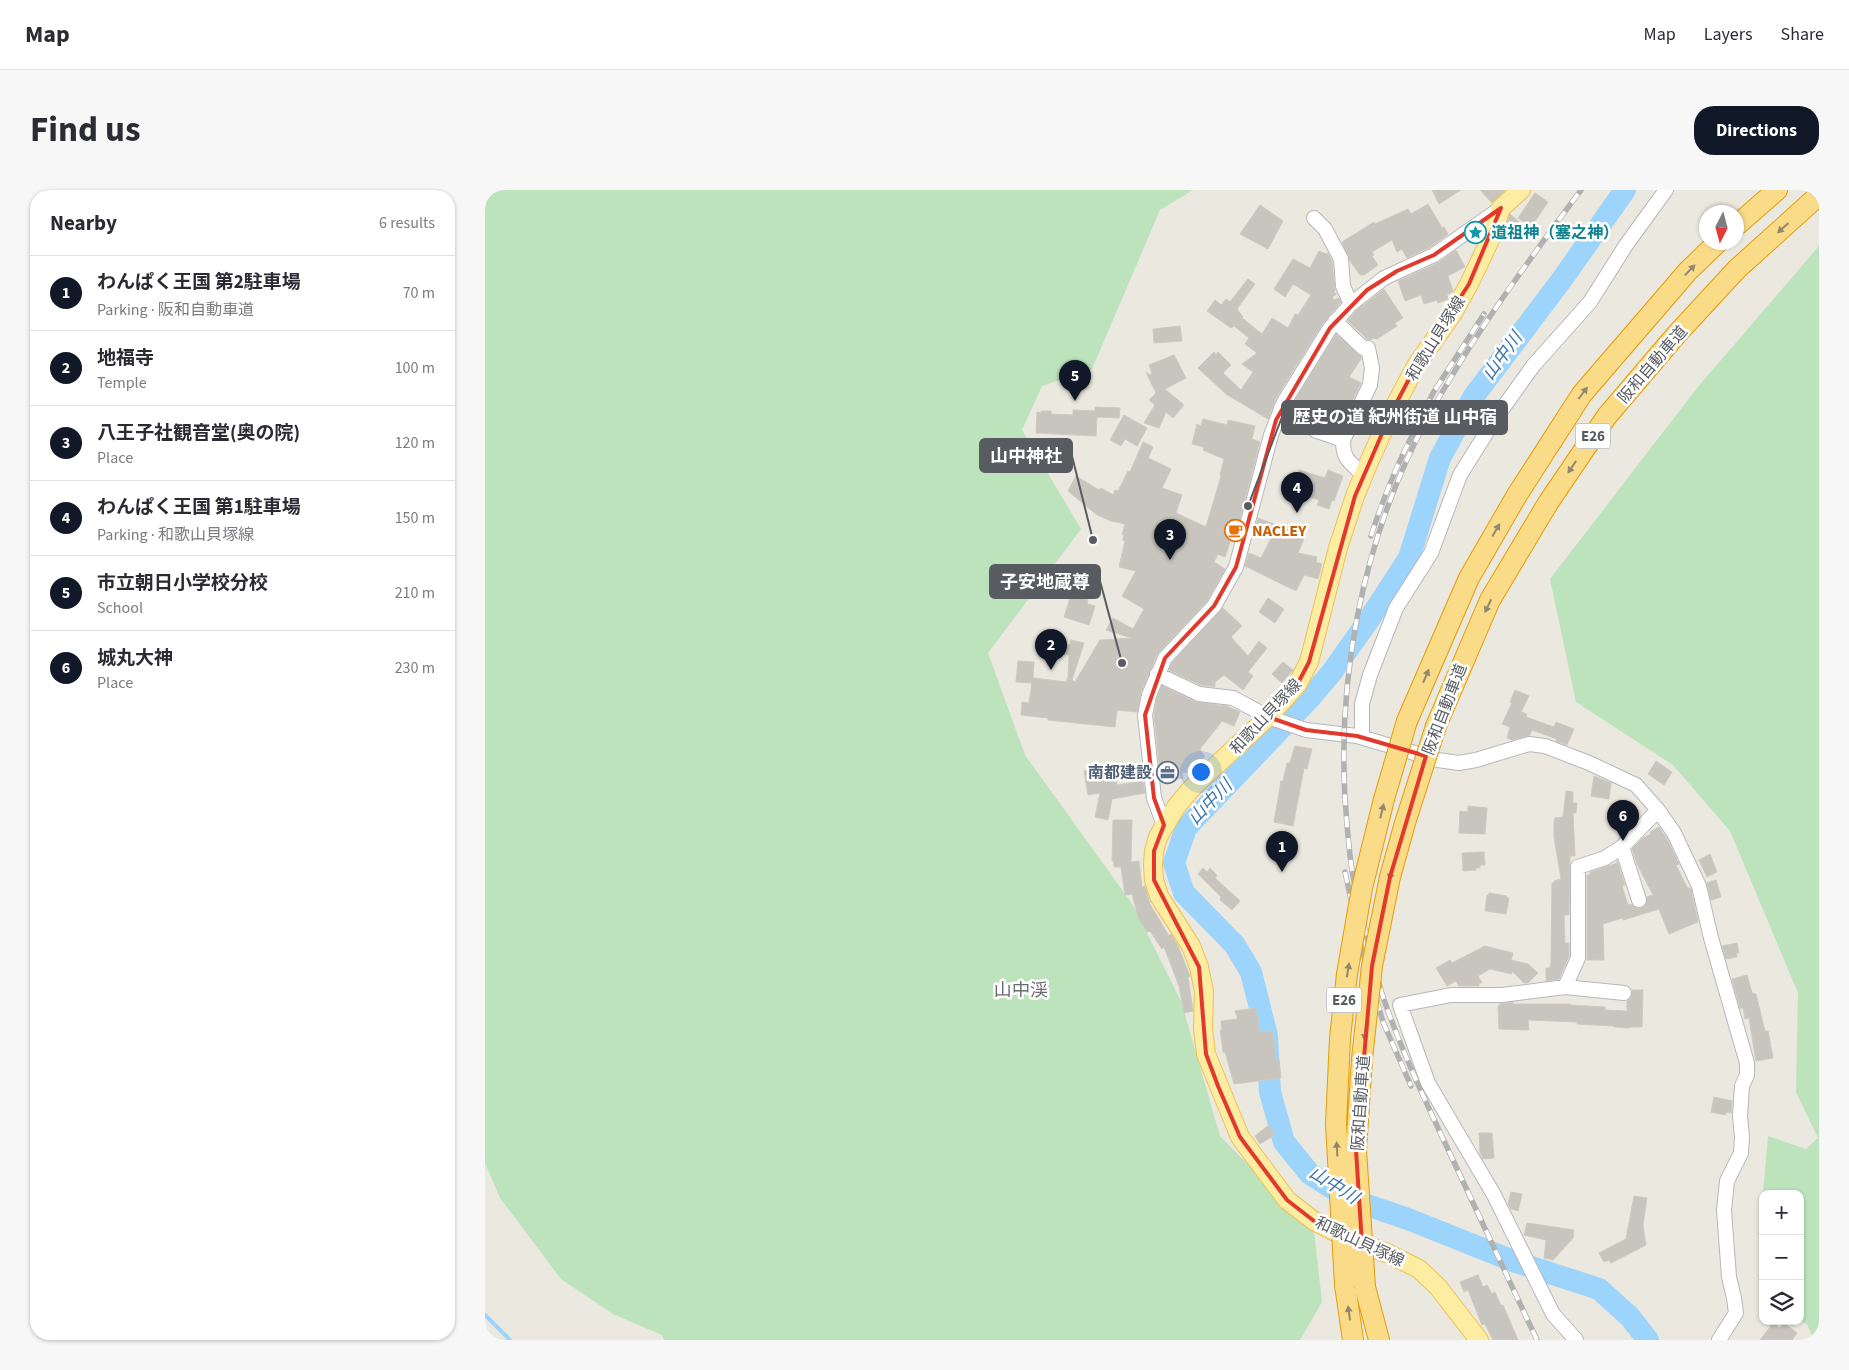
<!DOCTYPE html>
<html lang="en">
<head>
<meta charset="utf-8">
<style>
  body { margin:0; font-family:"Source Sans 3","Noto Sans JP",sans-serif; background:#f7f7f7; color:#2b2b33 }
  .controls { position:absolute; right:15px; bottom:15px; display:grid; overflow:hidden; border-radius:10px; box-shadow:0 1px 4px #0004 }
  .controls button { width:45px; height:45px; display:grid; place-items:center; padding:0; border:0; border-bottom:1px solid #e1e1e2; background:#fff; color:#2b2b33; font:25px sans-serif }
  .compass { position:absolute; left:1214px; top:15px; width:45px; height:45px; border-radius:50%; background:#fff; box-shadow:0 1px 4px #0004; rotate:186deg }
  .you { position:absolute; left:715px; top:581px; width:18px; height:18px; margin:-12px; border:4px solid #fff; border-radius:50%; background:#1a73e8; box-shadow:0 0 0 8px #1a73e833 }
  .badge { display:grid; place-items:center; width:32px; height:32px; border-radius:50%; background:#111827; color:#fff; font-size:16px; font-weight:700 }
  .pin { position:absolute; translate:-50% -41px; filter:drop-shadow(0 1px 2px #0008) }
  .pin::after { content:''; position:absolute; top:26px; width:18px; height:15px; background:inherit; clip-path:polygon(0 0,100% 0,50% 100%) }
  .list { margin:0; padding:0; list-style:none }
  h2 { display:flex; justify-content:space-between; align-items:center; height:65px; margin:0; padding:0 20px; font-size:21px }
  h2 small { font-size:16px; font-weight:400; color:#7c7c81 }
  .list li { display:grid; grid-template-columns:32px 1fr auto; gap:15px; align-items:center; box-sizing:border-box; height:75px; padding:0 20px; border-top:1px solid #e1e1e2 }
  .list b { display:block; font-size:19px; white-space:nowrap }
  .list p { margin:0; font-size:16px; white-space:nowrap; color:#7c7c81 }
  .list em { font-size:16px; font-style:normal; color:#7c7c81 }
  .icon { flex:none; width:28px; height:28px; fill:none; stroke:currentColor; stroke-width:2; stroke-linecap:round; stroke-linejoin:round }
  .map { position:relative; flex:none; width:1334px; height:1150px; overflow:hidden; border-radius:20px }
  header { display:flex; align-items:center; gap:30px; box-sizing:border-box; height:70px; padding:0 25px; background:#fff; border-bottom:1px solid #e1e1e2 }
  header strong { font-size:24px }
  nav { display:flex; gap:28px; margin-inline-start:auto; font-size:18px }
  .intro { display:flex; align-items:center; justify-content:space-between; box-sizing:border-box; height:120px; padding:0 30px }
  h1 { margin:0; font-size:35px }
  .button { padding:12px 22px; border-radius:20px; background:#111827; color:#fff; font-size:18px; font-weight:700 }
  main { display:flex; gap:30px; padding:0 30px }
  aside { flex:1; background:#fff; border-radius:20px; box-shadow:0 1px 4px #0004 }
  .map>svg:first-child { display:block }
  .green { fill:#bce3bb }
  .lines { fill:none; stroke-linecap:round; stroke-linejoin:round }
  .stream { stroke:#9dd4fc; stroke-width:4 }
  .river { stroke:#9dd4fc; stroke-width:22 }
  .building { fill:#c8c5be; stroke:#cfcabe }
  .minor-casing { stroke:#b5b7bc; stroke-width:16 }
  .major-casing { stroke:#edc156; stroke-width:20 }
  .highway-casing { stroke:#e49c06; stroke-width:22 }
  .minor { stroke:#fff; stroke-width:14 }
  .major { stroke:#fceda2; stroke-width:18 }
  .highway { stroke:#fadb87; stroke-width:20 }
  .rail-casing { stroke:#b0b1b1; stroke-width:5.5 }
  .rail { stroke:#fff; stroke-width:4; stroke-dasharray:11; stroke-linecap:butt }
  .highway-bridge-casing { stroke:#e49c06; stroke-width:22; stroke-linecap:butt }
  .highway-bridge { stroke:#fadb87; stroke-width:20 }
  .oneway { fill:#91886e }
  .marked { fill:none; stroke:#e3392c; stroke-width:4; stroke-linejoin:round }
  .labels { text-anchor:middle; stroke-width:5; stroke-linejoin:round; paint-order:stroke }
  .shield { fill:#fff; stroke:#8a8d90; stroke-width:1 }
  .shield-label { font-size:15px; font-weight:bold; fill:#585c60 }
  .culture-label { font-size:16px; font-weight:bold; fill:#0d838f; stroke:#fff; text-anchor:start }
  .street-label { font-size:16px; fill:#585c60; stroke:#fff }
  .food-label { font-size:16px; font-weight:bold; fill:#c56008; stroke:#fff; text-anchor:start }
  .service-label { font-size:16px; font-weight:bold; fill:#4e5e75; stroke:#fff; text-anchor:end }
  .water-label { font-size:18px; font-style:italic; fill:#3d75ad; stroke:#fff }
  .neighbourhood-label { font-size:18px; fill:#696d72; stroke:#fff }
  .leader { fill:none; stroke:#585c60; stroke-width:2 }
  .callout-dot { fill:#585c60; stroke:#fff; stroke-width:2 }
  .callout { fill:#585c60; stroke:#585c60; stroke-width:2 }
  .callout-label { font-size:18px; text-anchor:middle; font-weight:bold; fill:#fff }
</style>
</head>
<body>
<header>
<strong>Map</strong>
<nav><a>Map</a><a>Layers</a><a>Share</a></nav>
</header>
<div class="intro"><h1>Find us</h1><a class="button">Directions</a></div>
<main>
<aside>
<h2>Nearby<small>6 results</small></h2>
<ul class="list">
<li><span class="badge">1</span><div><b>わんぱく王国 第2駐車場</b><p>Parking · 阪和自動車道</p></div><em>70 m</em></li>
<li><span class="badge">2</span><div><b>地福寺</b><p>Temple</p></div><em>100 m</em></li>
<li><span class="badge">3</span><div><b>八王子社観音堂(奥の院)</b><p>Place</p></div><em>120 m</em></li>
<li><span class="badge">4</span><div><b>わんぱく王国 第1駐車場</b><p>Parking · 和歌山貝塚線</p></div><em>150 m</em></li>
<li><span class="badge">5</span><div><b>市立朝日小学校分校</b><p>School</p></div><em>210 m</em></li>
<li><span class="badge">6</span><div><b>城丸大神</b><p>Place</p></div><em>230 m</em></li>
</ul>
</aside>
<div class="map">
<svg width="1334" height="1150" viewBox="0 0 1334 1150">
  <rect width="100%" height="100%" fill="#ebe8df"/>
  <path class="green" d="M0 0H708L675 20 607 179 557 196 537 240 596 339 503 463 540 565 648 715 696 811 735 946 829 1041 837 1112 815 1150H179L177 1145 128 1124 76 1089 15 1008 0 973Z
    M1334 56V1150H1329L1322 1134 1315 1131V1004H1278V1116L1275 1115 1277 1015 1283 946 1321 959 1333 948 1311 902 1313 803 1245 641 1188 575 1091 512 1065 389 1212 198Z"/>
  <g class="lines">
    <path class="stream" d="M0 1125 25 1150"/>
    <path class="river" d="M1140 0 1078 88 989 206 955 268 924 368 883 431 847 482 825 508 701 638 689 673 699 703 749 754 766 782 782 846 785 902 799 952 825 984 864 1009 923 1029 1028 1071 1114 1099 1145 1127 1163 1150"/>
  </g>
  <path class="building" d="M947 0H976L954 14Z
    M995 0H1020L1007 13Z
    M1050 3 1063 12 1046 37 1033 28Z
    M943 14 957 38 959 37 963 44 945 57 922 68 917 59 912 62 907 50 887 62 889 65 887 66 893 75 879 85H875L865 71 857 52 889 32 890 34 923 19 926 24Z
    M775 15 798 31 783 59 755 44Z
    M1025 24 1034 32 1016 52Z
    M971 60 980 77 963 86 968 101 962 105 963 109 953 113 952 110 939 114 936 105 920 111 913 91 953 73Z
    M834 61 841 64 843 63 847 71 850 100 849 103 852 104 847 107 849 110 854 108 856 112 838 133 791 208 783 229 741 204 713 178 729 162 731 164 733 162 746 175 738 183 756 200 768 182 757 174 772 163 760 154 764 148 749 136 746 138 722 121 730 110 736 115 741 109 745 112 763 89 770 94 752 119 758 127 757 128 777 144 787 128 803 138 810 124 813 125 826 105 808 94 800 107 789 99 808 69 825 78Z
    M899 99 918 128 910 133 912 136 892 149 888 148 886 150 882 149 863 131 872 120 889 107 892 109 890 106Z
    M695 136 697 151 669 153 668 139Z
    M851 144 876 166V169L864 187 876 193 854 239 836 233 807 215Z
    M689 165 701 188 680 199 699 215 688 228 681 222 674 238 659 233 670 215 664 210 671 203 661 182 665 185 667 184 664 175Z
    M610 217 635 218 634 228 612 227 611 246 551 243 552 222 556 223V221H566V224L588 225V220L610 221Z
    M639 225 662 238 652 256 640 249 636 256 625 250Z
    M718 229 742 235 743 230 770 236 767 249 775 252 751 344 748 343 740 367 733 364 729 372 740 379 722 411 672 464 656 502 652 522 632 520 630 537 563 530V528L536 525 537 512 544 513 547 493 531 492 533 471 549 472 548 488 582 492V488L583 489 584 465 558 463V453L585 455 586 450 599 453 587 490 590 492 615 450 647 448 621 440 628 428 648 439 659 419 637 406 651 381 634 377 640 351 638 350 639 345 637 344 640 334 626 331 612 325 583 301 591 286 614 300 616 298 628 305 630 300 633 301 643 281 645 282 658 252 668 257 663 268 686 279 677 298 697 305 691 323 721 337 736 286 735 285 739 269 718 260 719 257 707 254 712 234 716 236Z
    M814 280 840 288 843 280 858 286 849 311 847 310 844 319 832 315 834 310 803 300 806 291 808 289H811Z
    M773 328 820 346 813 363 832 367 831 372 837 374 833 389 819 385 811 401 760 376 764 363 776 368 787 346 770 340Z
    M586 405 603 410 602 414 610 416 604 435 579 427Z
    M783 408 799 419 790 433 774 422Z
    M738 418 757 436 746 447 763 466 774 451 782 458 763 482 768 486 758 500 739 485 730 492V497L716 495 684 480 687 473Z
    M798 472 808 480 797 493 787 484Z
    M677 496 711 512 741 516 755 522 749 536 737 531 715 559 720 567 702 578V582L697 583 698 588 676 592 669 525 672 508Z
    M1030 500 1044 506 1036 522 1042 524 1041 527 1069 537 1071 532 1089 539 1082 555 1071 551 1072 549 1047 540 1045 545 1027 550 1022 548 1025 537 1017 534 1027 513 1025 512Z
    M810 556 827 559 822 579 819 578 808 636 789 632 796 591H798L802 573H805Z
    M1171 571 1187 582 1179 595 1163 584Z
    M616 578 617 581H621V583L629 581 632 595 658 591 660 603 627 609 623 630 610 627 615 603 603 605 599 581Z
    M1109 586 1126 593 1124 609 1106 606Z
    M1081 601 1088 602V613H1092L1091 623H1088L1090 666H1085L1084 725H1079L1080 753H1084V766L1074 789 1061 791V778H1065L1066 771 1067 693H1069V691L1076 689 1069 647V631L1070 628 1078 627Z
    M983 616 1002 618 1000 644 974 643 975 621 983 622Z
    M628 630H647L646 672 654 671 657 697 660 696 665 714 684 746 686 744 693 756 705 786 703 787 708 821 699 823 694 796 679 757 677 759 665 741 662 742 653 727 647 704 640 705 636 677H629V671H627Z
    M1174 637 1181 647 1194 674 1191 675 1202 697 1206 699 1213 732 1184 744 1174 719 1138 730 1137 728 1118 734 1119 770H1102V685H1105V682L1132 673V671L1140 695 1137 696 1143 715 1146 714 1153 719 1160 716 1162 707 1168 705 1152 674 1147 659 1158 648 1166 644 1165 642Z
    M999 662 1000 675H995V678H991V680L978 681 977 663Z
    M1225 664 1232 682 1222 687 1214 670Z
    M718 678 722 682 725 678 732 685 730 688 755 711 747 720 735 710 736 707 713 684Z
    M1231 690 1236 707 1226 710 1222 693Z
    M1004 703 1022 706V708H1024L1021 724 1000 721 1002 705H1004Z
    M1252 753 1254 763H1251L1252 767 1241 769 1237 756Z
    M1000 756 1028 763 1026 770 1043 774 1053 783 1043 793H1039L1027 781V784L1005 779 993 786 997 793H994V796H974L971 791 962 796 951 778 965 770 967 773Z
    M1262 785 1267 803 1271 804 1280 841H1283L1288 868 1271 871 1264 828 1260 829 1258 818H1255L1247 789Z
    M1147 800H1158L1157 837H1144V838L1129 837V836L1092 834V832L1043 830 1044 840 1014 839 1013 816H1015L1014 814 1028 812V814H1085V815L1120 817V820L1142 821V811L1146 808Z
    M771 818 775 842 788 841 791 870 794 869 796 888 749 894 740 862H738L735 840H737L736 831 753 829 750 821Z
    M1229 907 1247 911 1246 923 1241 922V925L1226 922Z
    M784 935 790 945 775 954 770 946Z
    M994 943H1007L1009 968 998 969 995 963Z
    M1026 1002 1037 1004 1033 1021 1026 1019 1023 1014Z
    M1149 1006 1162 1008 1158 1035 1161 1055 1126 1073 1124 1070 1119 1072 1114 1063 1141 1049Z
    M1042 1033 1089 1040 1088 1048 1068 1070 1059 1068 1061 1050 1039 1045Z
    M993 1085 998 1097 1002 1095 1007 1104 1010 1102 1016 1116 1018 1115 1033 1150H1008L1000 1134 997 1135 983 1100 979 1102 975 1092Z
    M1288 1133 1295 1138 1299 1133 1312 1143 1307 1150H1275Z"/>
  <g class="lines">
    <defs>
      <path id="minor" d="M829 28 840 39 856 69 858 96 866 114
        M850 131 878 158H883L887 178 885 195 858 250
        M796 218 832 241 858 250C858 273 866 270 878 286
        M672 484 714 504 748 508 783 527 821 540 872 546 953 570 974 573 991 570 1044 554 1060 556 1104 573 1151 595 1173 620 1189 643 1214 696 1226 748 1262 873V885L1257 896 1255 926 1257 947 1256 963 1242 991 1239 1020 1244 1087 1249 1108 1251 1123 1234 1150
        M877 547V514L885 485 911 418 946 363 975 285 1010 229 1048 176 1105 112 1141 55 1181 0
        M679 635 669 608 660 525 664 505 680 468 729 416 751 377 786 245 799 212 845 138 866 114 899 88 949 65 1016 18
        M1137 657 1154 710
        M1080 797 1139 803
        M1091 1150 1068 1124 1009 1005 943 893 915 815 966 805H1017L1080 797 1093 768V677L1120 668 1137 657 1173 620"/>
      <path id="major" d="M994 1150 953 1097 934 1079 904 1064 866 1050 829 1031 802 1010 755 947 721 864 718 838 719 801 714 777 706 756 674 706 669 690 668 675 669 661 673 647 691 617 706 599 783 527 812 495 824 472 853 358 870 306 884 272 906 223 931 176 968 123 984 94 1005 50 1016 18 1036 0"/>
      <path id="highway" d="M1252 35 1292 0
        M922 531 984 388 1032 305 1097 204 1203 81 1233 52
        M951 536 1005 410 1063 313 1122 226 1191 145 1252 79 1334 5
        M860 1095 868 1150
        M880 1097 894 1150"/>
    </defs>
    <use href="#minor" class="minor-casing"/>
    <use href="#major" class="major-casing"/>
    <use href="#highway" class="highway-casing"/>
    <use href="#minor" class="minor"/>
    <use href="#major" class="major"/>
    <use href="#highway" class="highway"/>
    <defs>
      <path id="rail" d="M940 219 948 203 999 124
        M886 346C898 309 911 276 929 242
        M860 682 877 760 898 832 926 896
        M1052 1150C1026 1095 1001 1040 975 985 948 927 919 868 898 807 893 791 889 774 885 758 879 736 873 714 869 691 865 673 864 654 862 635 849 497 876 352 942 229 986 148 1042 73 1096 0"/>
    </defs>
    <use href="#rail" class="rail-casing"/>
    <use href="#rail" class="rail"/>
    <defs>
      <path id="highway-bridge" d="M860 1095 851 934 855 848 862 784 877 698 899 609 922 531
        M880 1097 871 960 877 869 887 776 905 687 920 633 951 536"/>
    </defs>
    <use href="#highway-bridge" class="highway-bridge-casing"/>
    <use href="#highway-bridge" class="highway-bridge"/>
  </g>
  <defs><path id="oneway-solid" d="M-6-.8H1V-3.2L6.5 0L1 3.2V.8H-6Z" transform="scale(1.25)"/></defs>
  <g class="oneway">
    <use href="#oneway-solid" transform="translate(1298 38) rotate(138)"/>
    <use href="#oneway-solid" transform="translate(1205 80) rotate(-46)"/>
    <use href="#oneway-solid" transform="translate(1098 203) rotate(-53)"/>
    <use href="#oneway-solid" transform="translate(1087 277) rotate(124)"/>
    <use href="#oneway-solid" transform="translate(1011 340) rotate(-60)"/>
    <use href="#oneway-solid" transform="translate(1003 416) rotate(115)"/>
    <use href="#oneway-solid" transform="translate(941 486) rotate(-67)"/>
    <use href="#oneway-solid" transform="translate(897 621) rotate(-76)"/>
    <use href="#oneway-solid" transform="translate(906 683) rotate(104)"/>
    <use href="#oneway-solid" transform="translate(863 780) rotate(-81)"/>
    <use href="#oneway-solid" transform="translate(880 843) rotate(96)"/>
    <use href="#oneway-solid" transform="translate(852 959) rotate(-93)"/>
    <use href="#oneway-solid" transform="translate(864 1123) rotate(-98)"/>
  </g>
  <path class="marked" d="M1016 18 984 94 931 176 906 223 870 306 824 472 812 495 783 527 821 540 872 546 941 566 905 687 887 776 871 960 877 1054 829 1031 802 1010 755 947 733 896 721 864 714 777 669 690V661L679 635 669 608 660 525 680 468 729 416 751 377 791 230 845 138 882 100 912 81 949 65Z"/>
  <defs>
    <symbol id="sight-ring" viewBox="-11 -11 22 22"><circle r="9.5" fill="#fff" stroke="#0f9aa8" stroke-width="1.5"/><path d="M0-6L1.8-2.2L6-1.7L2.9 1.2L3.7 5.4L0 3.3L-3.7 5.4L-2.9 1.2L-6-1.7L-1.8-2.2Z" fill="#0f9aa8"/></symbol>
    <symbol id="cafe-ring" viewBox="-11 -11 22 22"><circle r="9.5" fill="#fff" stroke="#e8710a" stroke-width="1.5"/><path d="M-5.5-4.5H6V0H3Q3 3.5 0 3.5H-2.5Q-5.5 3.5-5.5 0ZM3-3.2v2h1.7v-2ZM-6 4.5H4V6H-6Z" fill="#e8710a"/></symbol>
    <symbol id="office-ring" viewBox="-11 -11 22 22"><circle r="9.5" fill="#fff" stroke="#5c6f8a" stroke-width="1.5"/><path d="M-6-3h4V-5.5h4V-3h4V5H-6ZM-1-4.5V-3h2v-1.5ZM-6 0V1H6V0Z" fill="#5c6f8a"/></symbol>
  </defs>
  <g fill-rule="evenodd">
    <use href="#sight-ring" x="978" y="30" width="25" height="25"/>
    <use href="#cafe-ring" x="738" y="328" width="25" height="25"/>
    <use href="#office-ring" x="670" y="570" width="25" height="25"/>
  </g>
  <g class="labels">
    <g class="shield">
      <rect x="1090.5" y="233.5" width="35" height="25" rx="4"/>
      <rect x="841.5" y="797.5" width="35" height="25" rx="4"/>
    </g>
    <g class="shield-label">
      <text x="1108" y="251">E26</text>
      <text x="859" y="815">E26</text>
    </g>
    <g class="culture-label">
      <text x="1006" y="48">道祖神（塞之神）</text>
    </g>
    <g class="street-label">
      <text transform="translate(950 148) rotate(-58)" y="6">和歌山貝塚線</text>
      <text transform="translate(1167 174) rotate(-49)" y="6">阪和自動車道</text>
      <text transform="translate(959 519) rotate(-69)" y="6">阪和自動車道</text>
      <text transform="translate(780 526) rotate(-47)" y="6">和歌山貝塚線</text>
      <text transform="translate(875 913) rotate(-86)" y="6">阪和自動車道</text>
      <text transform="translate(875 1051) rotate(25)" y="6">和歌山貝塚線</text>
    </g>
    <g class="food-label">
      <text x="767" y="346">NACLEY</text>
    </g>
    <g class="service-label">
      <text x="667" y="588">南都建設</text>
    </g>
    <g class="water-label">
      <text transform="translate(1017 166) rotate(-54)" y="6">山中川</text>
      <text transform="translate(725 612) rotate(-46)" y="6">山中川</text>
      <text transform="translate(849 995) rotate(32)" y="6">山中川</text>
    </g>
    <g class="neighbourhood-label">
      <text x="536" y="806">山中渓</text>
    </g>
  </g>
  <path class="leader" d="M763 316L797 227M608 350L587 266M637 473L615 391"/>
  <g class="callout-dot">
    <circle cx="763" cy="316" r="5"/>
    <circle cx="608" cy="350" r="5"/>
    <circle cx="637" cy="473" r="5"/>
  </g>
  <g class="callout">
    <rect x="797" y="211" width="225" height="33" rx="5"/>
    <rect x="495" y="249" width="92" height="33" rx="5"/>
    <rect x="505" y="375" width="110" height="33" rx="5"/>
  </g>
  <g class="callout-label">
    <text x="910" y="233">歴史の道 紀州街道 山中宿</text>
    <text x="541" y="272">山中神社</text>
    <text x="560" y="398">子安地蔵尊</text>
  </g>
</svg>
<div class="controls">
<button>+</button>
<button>−</button>
<button><svg class="icon" aria-label="layers" viewBox="0 0 24 24"><path d="M12 4l9 5-9 5-9-5zM3 14l9 5 9-5"/></svg></button>
</div>
<svg class="compass" viewBox="-18 -18 36 36"><path d="M0-13l5 13h-10z" fill="#e53935"/><path d="M0 13l5-13h-10z" fill="#7c7c81"/></svg>
<div class="you"></div>
<div class="pin badge" style="left:797px;top:682px">1</div>
<div class="pin badge" style="left:566px;top:480px">2</div>
<div class="pin badge" style="left:685px;top:370px">3</div>
<div class="pin badge" style="left:812px;top:323px">4</div>
<div class="pin badge" style="left:590px;top:211px">5</div>
<div class="pin badge" style="left:1138px;top:651px">6</div>
</div>
</main>
</body>
</html>
